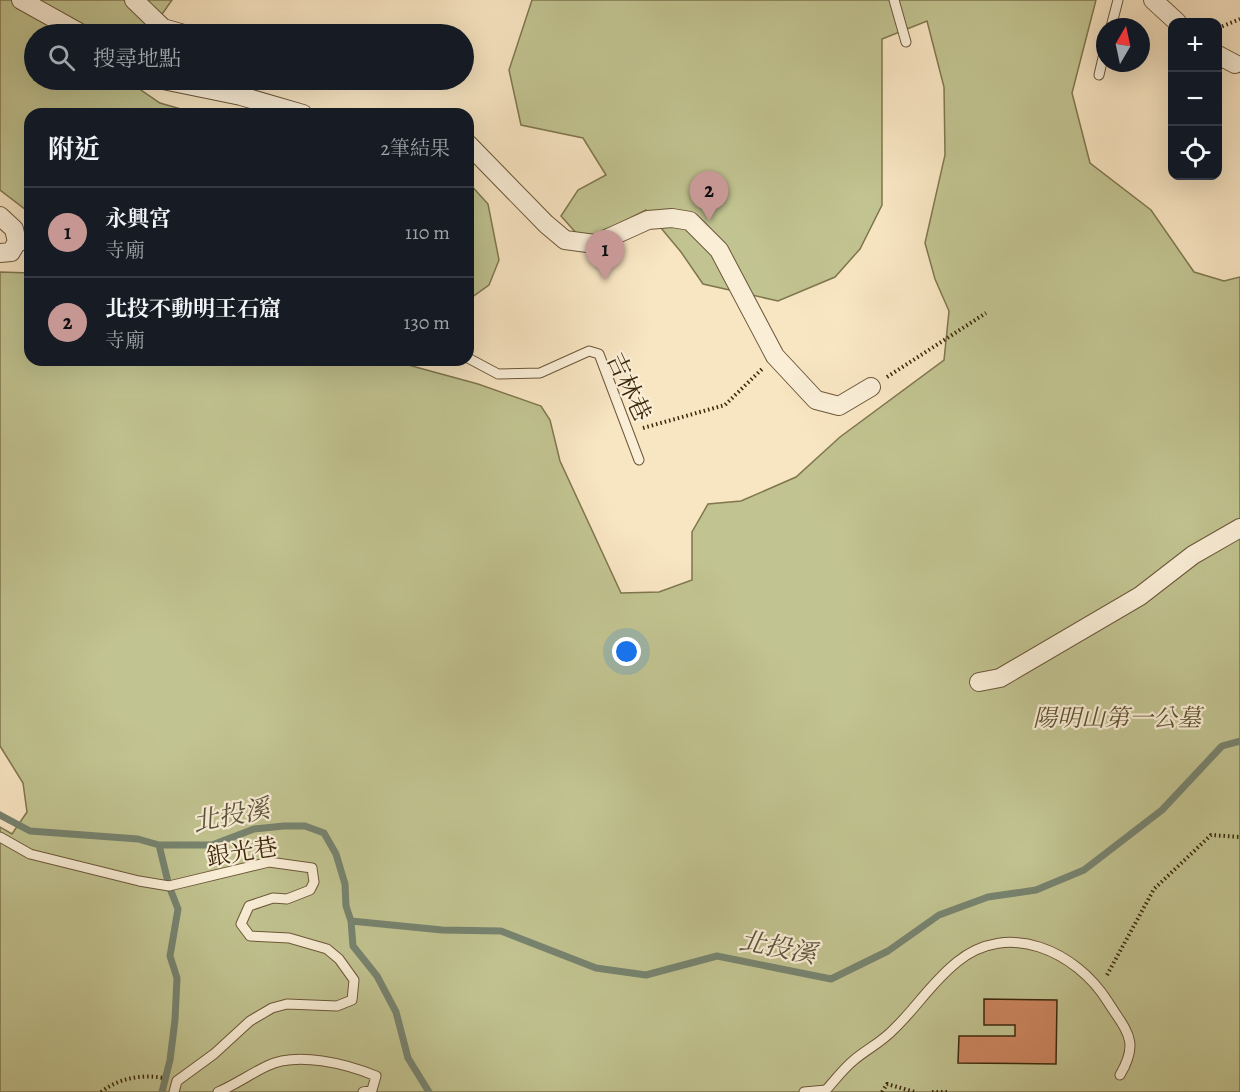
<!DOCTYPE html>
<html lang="zh-TW">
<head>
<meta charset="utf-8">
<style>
  body { margin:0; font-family:Alegreya,"Noto Serif TC",serif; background:#242831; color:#f1f3f6 }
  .controls { position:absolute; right:18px; top:18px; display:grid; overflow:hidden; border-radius:12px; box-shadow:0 6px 24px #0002 }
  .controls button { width:54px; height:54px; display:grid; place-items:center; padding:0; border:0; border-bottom:2px solid #363941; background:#171b24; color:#f1f3f6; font:30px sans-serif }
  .compass { position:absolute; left:1096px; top:18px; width:54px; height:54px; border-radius:50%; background:#171b24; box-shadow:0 6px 24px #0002; rotate:9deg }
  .you { position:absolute; left:627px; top:652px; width:21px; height:21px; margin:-15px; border:4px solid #fff; border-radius:50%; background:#1a73e8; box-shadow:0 0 0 9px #1a73e833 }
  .badge { display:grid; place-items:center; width:39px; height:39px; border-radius:50%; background:#c59692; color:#111; font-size:20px; font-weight:700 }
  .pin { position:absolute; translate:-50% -50px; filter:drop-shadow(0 2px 3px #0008) }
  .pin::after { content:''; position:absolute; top:32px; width:21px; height:18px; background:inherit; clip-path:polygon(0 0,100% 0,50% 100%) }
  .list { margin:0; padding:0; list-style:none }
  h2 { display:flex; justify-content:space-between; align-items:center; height:78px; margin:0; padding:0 24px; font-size:26px }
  h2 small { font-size:20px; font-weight:400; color:#9ea1a6 }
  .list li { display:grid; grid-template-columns:39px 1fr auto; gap:18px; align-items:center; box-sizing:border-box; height:90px; padding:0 24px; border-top:2px solid #363941 }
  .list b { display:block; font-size:22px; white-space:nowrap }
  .list p { margin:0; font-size:20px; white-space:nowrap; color:#9ea1a6 }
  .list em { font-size:20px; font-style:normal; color:#9ea1a6 }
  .icon { flex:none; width:33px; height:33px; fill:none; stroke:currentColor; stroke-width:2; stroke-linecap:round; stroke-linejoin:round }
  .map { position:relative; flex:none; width:1240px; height:1092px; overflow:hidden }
  .search { position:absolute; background:#171b24; box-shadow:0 6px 24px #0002; left:24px; top:24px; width:450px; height:66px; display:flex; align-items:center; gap:15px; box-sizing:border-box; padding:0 21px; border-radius:33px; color:#9ea1a6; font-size:22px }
  .panel { position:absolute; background:#171b24; box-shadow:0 6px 24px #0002; left:24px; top:108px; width:450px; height:258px; border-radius:18px }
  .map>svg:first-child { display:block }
  .green { fill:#c1c390; stroke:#7f764e; stroke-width:1.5 }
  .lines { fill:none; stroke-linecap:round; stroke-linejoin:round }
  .stream { stroke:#77836f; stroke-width:7 }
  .building { fill:#cd8661; stroke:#3d280b; stroke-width:1.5 }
  .lane-casing { stroke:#6c5739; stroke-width:11 }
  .street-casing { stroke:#6c5739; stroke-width:20 }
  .path { stroke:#3d280b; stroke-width:4; stroke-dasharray:1.5 3; stroke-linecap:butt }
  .lane { stroke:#faeed7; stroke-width:9 }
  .street { stroke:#faeed7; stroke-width:18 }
  .labels { text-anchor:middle; stroke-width:4.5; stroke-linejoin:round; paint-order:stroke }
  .street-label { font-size:24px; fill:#3d280b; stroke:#faeed7 }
  .park-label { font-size:24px; font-style:italic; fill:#5e4f2c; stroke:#faeed7 }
  .water-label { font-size:26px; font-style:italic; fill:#5a553d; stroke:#faeed7 }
</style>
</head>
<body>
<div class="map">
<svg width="1240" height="1092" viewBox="0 0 1240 1092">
  <rect width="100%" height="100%" fill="#f8e5c2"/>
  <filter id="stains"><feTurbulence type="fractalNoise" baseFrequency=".00333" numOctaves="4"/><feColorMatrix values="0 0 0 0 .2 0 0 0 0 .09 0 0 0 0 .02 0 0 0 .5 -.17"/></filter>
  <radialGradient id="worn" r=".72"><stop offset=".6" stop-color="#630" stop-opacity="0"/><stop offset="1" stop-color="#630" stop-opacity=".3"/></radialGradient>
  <path class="green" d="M0 0H172L148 34H34V80H139L138 88 160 103 198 114H30V213L0 190Z
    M532 0H1096L1072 93 1090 163 1151 210 1194 272 1224 281 1240 277V1092H0V827L12 834 27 812 23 783 0 746V272L30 273V360H390L478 384 541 406 550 420 560 461 621 593 659 592 692 580V532L708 504 741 501 796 477 840 437 944 360 949 311 935 279 925 243 945 155 944 87 927 21 882 39V205L860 249 835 277 778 301 703 284 681 252 646 210 597 235 577 234 561 216 578 190 606 175 583 138 521 125 509 70Z
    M468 182 488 204 499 260 489 285 468 300Z"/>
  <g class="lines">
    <path class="stream" d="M0 815 30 831 138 839 159 845H212L254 829 284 826H305L324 833 336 854 345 884 346 906 351 921 353 946 377 976 396 1012 408 1058 429 1092
      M159 845 169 886 178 909 170 956 177 978 175 1020 170 1060 162 1092
      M351 921 442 930 501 931 596 968 646 975 717 956 831 979 888 951 939 915 988 897 1036 890 1084 870 1162 810 1222 746 1240 741"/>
  </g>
  <path class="building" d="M984 999 1057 1000 1056 1064 958 1063 959 1036H1015V1025H984Z"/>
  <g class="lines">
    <defs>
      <path id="lane" d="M894 0 906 42
        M1111 27 1118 0
        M1099 75 1105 49
        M17 242 30 248
        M468 358 498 374 540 373 589 351 599 354 639 460
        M0 837 30 854 139 881 169 886 269 862 312 868 314 882 310 890 287 899 273 898 249 906 241 924 250 936 289 938 327 949 339 959 354 980 352 1000 337 1006 287 1004 272 1008 250 1021 214 1054 177 1081 174 1092
        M826 1090C835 1080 844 1068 854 1060 867 1049 882 1042 894 1029 917 1007 930 984 957 962 1008 920 1076 951 1108 1002 1127 1032 1140 1041 1120 1075
        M218 1092C235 1085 250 1074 267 1066 297 1051 347 1064 376 1076L372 1090 363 1092
        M804 1092 826 1090"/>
      <path id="street" d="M21 0 82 34
        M134 0 163 28 184 34
        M1153 0 1177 22
        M1218 55 1235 64
        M163 80 241 96 303 114
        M468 144 546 224 565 240 595 244 648 220 672 218 690 221 719 250 775 356 816 400 839 406 871 387
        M0 216 14 229 17 242 11 252 0 253
        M979 682 1000 678 1140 596 1193 555 1240 528"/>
    </defs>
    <use href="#lane" class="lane-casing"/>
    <use href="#street" class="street-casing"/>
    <path class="path" d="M1218 28 1240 19
      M887 377 986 313
      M643 428 725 405 762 369
      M1107 975 1154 889 1211 835 1240 837
      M101 1092C119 1078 142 1074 164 1078
      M882 1092 887 1084 915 1092
      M932 1092H949"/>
    <use href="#lane" class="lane"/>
    <use href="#street" class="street"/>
  </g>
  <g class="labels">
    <g class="street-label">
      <text transform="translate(629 387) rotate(65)" y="8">吉林巷</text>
      <text transform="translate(242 852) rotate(-9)" y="8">銀光巷</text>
    </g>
    <g class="park-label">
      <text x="1117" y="726">陽明山第一公墓</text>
    </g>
    <g class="water-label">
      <text transform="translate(231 815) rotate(-11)" y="9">北投溪</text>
      <text transform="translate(778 947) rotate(11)" y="9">北投溪</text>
    </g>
  </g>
  <rect width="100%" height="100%" filter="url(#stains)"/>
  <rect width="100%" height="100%" fill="url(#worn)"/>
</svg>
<div class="controls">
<button>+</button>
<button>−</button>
<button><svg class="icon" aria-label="locate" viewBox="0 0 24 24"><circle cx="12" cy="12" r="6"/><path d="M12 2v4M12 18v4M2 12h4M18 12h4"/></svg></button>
</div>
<svg class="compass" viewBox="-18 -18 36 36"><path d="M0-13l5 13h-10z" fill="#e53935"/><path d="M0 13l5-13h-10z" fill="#9ea1a6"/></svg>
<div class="you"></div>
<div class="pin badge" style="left:605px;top:280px">1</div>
<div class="pin badge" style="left:709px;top:221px">2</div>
<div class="search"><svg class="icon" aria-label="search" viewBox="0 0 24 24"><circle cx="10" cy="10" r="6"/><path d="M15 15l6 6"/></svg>搜尋地點</div>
<section class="panel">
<h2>附近<small>2筆結果</small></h2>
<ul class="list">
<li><span class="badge">1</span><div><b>永興宮</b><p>寺廟</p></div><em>110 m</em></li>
<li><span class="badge">2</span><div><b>北投不動明王石窟</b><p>寺廟</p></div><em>130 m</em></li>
</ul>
</section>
</div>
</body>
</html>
